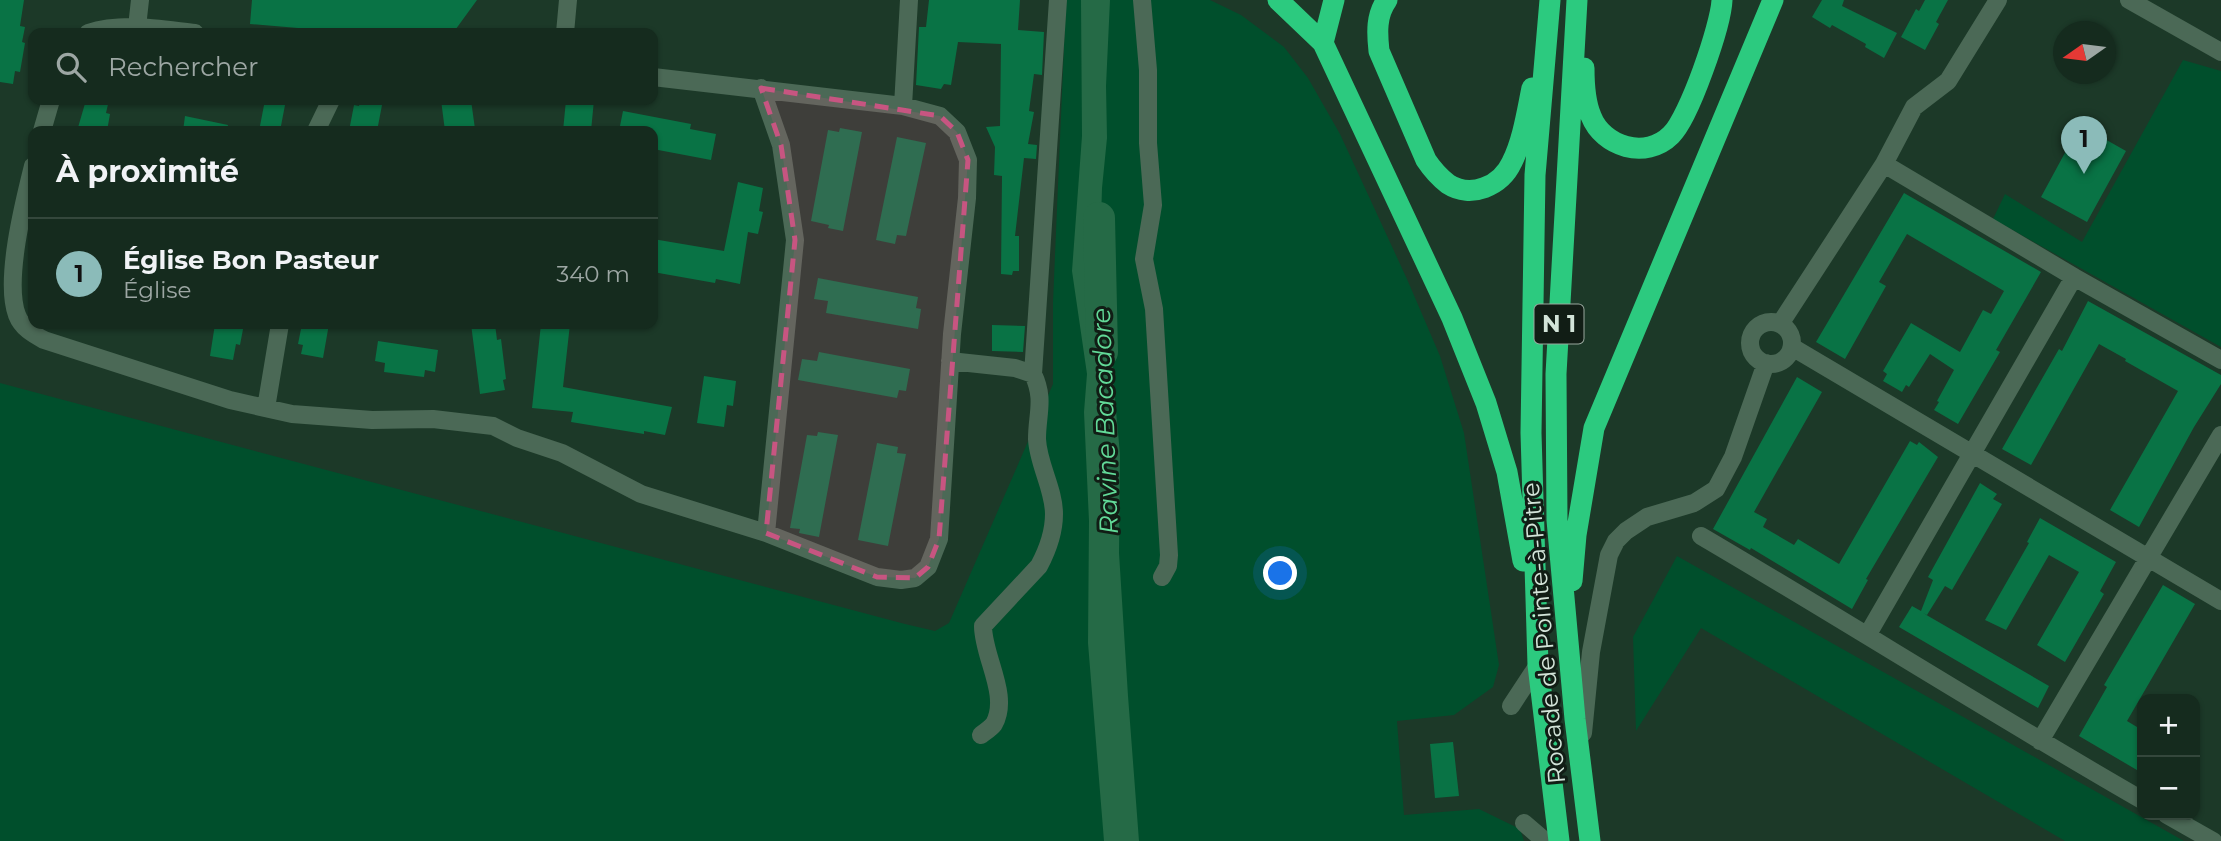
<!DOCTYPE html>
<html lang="fr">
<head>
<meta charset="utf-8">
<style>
  body { margin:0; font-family:Montserrat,sans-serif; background:#22372b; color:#f1f3f6 }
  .controls { position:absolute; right:21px; bottom:21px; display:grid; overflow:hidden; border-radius:14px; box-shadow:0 2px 5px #0004 }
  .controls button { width:63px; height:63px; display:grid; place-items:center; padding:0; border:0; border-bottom:2px solid #34473c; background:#152b1e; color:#f1f3f6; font:35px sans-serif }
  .compass { position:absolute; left:2053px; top:21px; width:63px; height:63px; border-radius:50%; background:#152b1e; box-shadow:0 2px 5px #0004; rotate:256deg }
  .you { position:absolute; left:1281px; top:574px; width:24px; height:24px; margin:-18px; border:5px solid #fff; border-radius:50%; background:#1a73e8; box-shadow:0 0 0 10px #1a73e833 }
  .badge { display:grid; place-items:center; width:46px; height:46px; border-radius:50%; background:#8bbbb9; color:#111; font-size:23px; font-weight:700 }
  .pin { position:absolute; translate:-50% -58px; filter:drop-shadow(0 2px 4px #0008) }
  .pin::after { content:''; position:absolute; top:37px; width:24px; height:21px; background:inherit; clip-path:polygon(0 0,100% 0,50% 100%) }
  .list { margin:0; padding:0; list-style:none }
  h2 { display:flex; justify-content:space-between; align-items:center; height:91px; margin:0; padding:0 28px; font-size:30px }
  h2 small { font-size:23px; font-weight:400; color:#9da7a4 }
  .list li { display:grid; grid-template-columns:46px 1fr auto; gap:21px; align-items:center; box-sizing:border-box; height:112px; padding:0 28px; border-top:2px solid #34473c }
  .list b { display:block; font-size:26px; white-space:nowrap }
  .list p { margin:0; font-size:23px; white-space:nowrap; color:#9da7a4 }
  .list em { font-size:23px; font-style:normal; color:#9da7a4 }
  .icon { flex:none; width:38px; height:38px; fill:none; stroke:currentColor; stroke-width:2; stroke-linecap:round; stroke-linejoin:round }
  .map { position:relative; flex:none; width:2221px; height:841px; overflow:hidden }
  .search { position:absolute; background:#152b1e; box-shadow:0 2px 5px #0004; left:28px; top:28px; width:630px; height:77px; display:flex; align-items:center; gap:18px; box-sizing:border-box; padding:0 24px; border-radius:14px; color:#9da7a4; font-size:26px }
  .panel { position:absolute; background:#152b1e; box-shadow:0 2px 5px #0004; left:28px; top:126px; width:630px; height:203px; border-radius:14px }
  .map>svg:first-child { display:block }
  .green { fill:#004f2c }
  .water { fill:#256a46 }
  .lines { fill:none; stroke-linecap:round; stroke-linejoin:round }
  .river { stroke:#256a46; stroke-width:32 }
  .building { fill:#097345 }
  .minor { stroke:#4b6956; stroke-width:18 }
  .highway { stroke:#2cca7f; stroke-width:21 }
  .marked { fill:#c75581; fill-opacity:0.2; stroke:#c75581; stroke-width:5; stroke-dasharray:14 9; stroke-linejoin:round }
  .labels { text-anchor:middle; stroke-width:6; stroke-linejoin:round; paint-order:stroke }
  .shield { fill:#111d15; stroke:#99a89e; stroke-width:2 }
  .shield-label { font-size:23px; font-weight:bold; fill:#d3e4d9 }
  .street-label { font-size:24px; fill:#d3e4d9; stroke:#111d15 }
  .water-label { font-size:26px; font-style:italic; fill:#62da98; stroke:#111d15 }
</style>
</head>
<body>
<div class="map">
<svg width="2221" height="841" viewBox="0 0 2221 841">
  <rect width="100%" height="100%" fill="#1c3928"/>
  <path class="green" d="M1066 0H1210L1241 15 1284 47 1308 78 1340 134 1407 279 1440 356 1464 433 1499 665 1493 687 1454 715 1397 721 1404 815 1479 809 1520 829 1524 841H0V383L905 624 935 631 949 623 1053 384V302Z
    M2183 60 2221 71V347L1993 219 2005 194 2082 242Z
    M1677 556 2184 841H2065L1701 628 1636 731 1633 637Z"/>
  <path class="water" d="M1081 0H1110L1106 86 1107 138 1102 188 1100 254 1101 316 1112 325 1113 379 1120 454 1119 553 1128 696 1139 841H1104L1088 643 1089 521 1084 412 1087 374 1072 271 1082 136Z"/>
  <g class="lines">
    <path class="river" d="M1099 218 1102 352"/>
  </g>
  <path class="building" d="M0 0H24L20 26 25 27 22 42 25 43 20 72 15 71 13 84 0 82Z
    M252 0H477L453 33H356L250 24Z
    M929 0H1020L1018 30 1044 32 1042 75 1034 74 1029 111 1034 112 1028 144 1037 145 1036 159 1024 158 1015 236H1019V271H1013L1012 275 1001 274 1002 176 994 175 995 147 986 127 1000 126 1001 44 958 42 951 85 944 84 941 89 916 85 919 27H926Z
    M1822 0H1844L1842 6 1897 33 1884 58 1865 47 1866 44 1832 25 1830 28 1812 17Z
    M1925 0H1948L1936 22 1939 24 1925 50 1901 37 1916 9 1919 11Z
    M86 100H109L106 113 110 114 107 131H77Z
    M265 100H286L280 131H259Z
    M360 100H383L377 131H349L354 105 359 106Z
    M441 100H471L475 129H469L470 131H445Z
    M566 100H594L591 131H563Z
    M623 111 691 124 690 129 716 134 711 160 653 149V131H619Z
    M185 116 228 125 227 131H183Z
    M2080 125 2126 151 2087 222 2041 197Z
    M840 128 862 132 843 231 828 228 829 225 811 221 828 130 839 132Z
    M897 137 926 143 906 236 897 235 895 244 876 240Z
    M738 182 763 188 759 211 763 212 758 234 748 232 740 284 716 279 715 283 653 272V239L724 251Z
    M1904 193 2041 272 1996 350 2000 352 1958 424 1934 410 1939 402 1937 401 1954 370 1930 354 1909 387 1906 385 1902 392 1883 381 1887 374 1883 371 1911 323 1960 352 1983 310 1991 314 2004 291 1907 234 1879 282 1886 286 1845 359 1816 342Z
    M818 278 918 297 916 308 921 309 918 329 826 313 828 301 814 299Z
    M2088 301 2221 375V384L2194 427 2139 527 2110 510 2178 391 2125 361 2126 359 2099 344 2031 465 2002 449 2059 349 2062 351Z
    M215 324H244L240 345 236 344 233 360 210 356Z
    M302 324H329L323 358 301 354 303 345 298 344Z
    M471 324H495L497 340 501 339 506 379 503 380 505 390 480 394Z
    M541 324H570L563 387 672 407 665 435 644 431V434L571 422 573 412 532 408Z
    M992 325 1025 326 1023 352 992 351Z
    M378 341 438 350 435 372 425 370 424 377 384 372 385 363 375 361Z
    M819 352 910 369 906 391 899 390 897 398 798 380 802 359 817 361Z
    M704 376 736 381 733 406 727 405 724 427 697 423Z
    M1797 377 1822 392 1754 512 1767 519 1763 527 1794 545 1798 539 1839 564 1910 441 1917 445 1919 442 1938 457 1866 579 1868 580 1852 609 1751 548 1750 550 1713 529Z
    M818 432 838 435 819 537 799 533 800 529 790 528 807 435 817 436Z
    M877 443 898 447 897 453 906 454 888 546 858 540Z
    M1980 483 1997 494 1993 499 2002 504 1952 590 1945 586 1927 615 1923 613 2049 686 2038 708 1899 627 1912 606 1921 611 1933 580 1928 577Z
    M2040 518 2116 562 2100 591 2104 594 2065 662 2037 645 2079 572 2049 555 2006 630 1985 620 2029 543 2027 542Z
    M2163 585 2195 604 2127 721 2142 730V773L2079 736 2107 687 2104 685Z
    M1453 742 1459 796 1435 798 1430 744Z"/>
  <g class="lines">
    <path class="minor" d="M1142 0 1148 70V143L1153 205 1144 259 1154 309 1169 555 1168 566 1162 577
      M2129 0 2221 52
      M137 27 140 0
      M88 33C123 22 159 29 195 33
      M565 33 568 0
      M761 88 781 145 795 240 766 533
      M903 106 909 0
      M42 131 51 100
      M316 131 331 100
      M33 166C24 202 4 281 17 315 22 328 33 334 44 340L230 400 292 414 372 420 433 419 493 426 517 438 562 453 641 494 766 533 877 577 901 580 915 578 928 567 939 539 952 334 967 198 968 160 957 132 940 116 903 106 653 77
      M2074 277 2221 360
      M1750 343a21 21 0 1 1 42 0a21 21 0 1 1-42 0Z
      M1780 324 1884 164 1914 107 1948 81 1998 0
      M1792 347 2221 601
      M950 361 1015 368 1033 374C1045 399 1037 414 1037 439 1038 464 1054 489 1054 514 1054 531 1047 551 1039 566L983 626C983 657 1010 695 994 724 991 728 985 732 981 735
      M1033 374 1058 0
      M266 408 280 324
      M1701 536C1849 623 1994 715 2142 800
      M1868 634 2074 277 1884 164
      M1511 706 1538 665
      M1583 733 1591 652 1609 555 1616 541 1626 531 1647 517 1694 503 1716 489 1733 457 1766 363
      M2040 741 2221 435
      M2167 815 2213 841
      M1524 823 1545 841"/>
    <path class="highway" d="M1278 0 1323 43 1452 318 1486 403 1507 472 1523 561
      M1387 0C1376 15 1377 33 1379 51L1426 160C1432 169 1439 177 1448 184 1471 199 1501 186 1512 162 1523 140 1527 112 1532 88
      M1550 0 1535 175 1531 433 1538 665 1559 841
      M1577 0 1556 374 1557 520 1575 719 1590 841
      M1323 43 1334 0
      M1584 68C1584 83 1585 102 1591 116 1603 147 1646 160 1671 135 1689 118 1721 25 1722 0
      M1572 581 1576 535 1594 428 1773 0"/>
  </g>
  <path class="marked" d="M761 88 940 116 957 132 968 160 939 539 928 567 915 578 877 577 766 533 795 240 781 145Z"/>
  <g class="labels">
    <rect class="shield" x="1534.5" y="304.5" width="49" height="39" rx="5"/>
    <g class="shield-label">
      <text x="1559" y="332">N 1</text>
    </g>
    <g class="street-label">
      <text transform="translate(1544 633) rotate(-95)" y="8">Rocade de Pointe-à-Pitre</text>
    </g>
    <g class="water-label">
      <text transform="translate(1105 421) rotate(-92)" y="9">Ravine Bacadore</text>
    </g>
  </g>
</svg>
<div class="controls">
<button>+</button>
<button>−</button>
</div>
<svg class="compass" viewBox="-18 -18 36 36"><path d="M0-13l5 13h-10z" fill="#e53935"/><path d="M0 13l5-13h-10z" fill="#9da7a4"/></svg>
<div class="you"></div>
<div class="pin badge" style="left:2084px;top:174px">1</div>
<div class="search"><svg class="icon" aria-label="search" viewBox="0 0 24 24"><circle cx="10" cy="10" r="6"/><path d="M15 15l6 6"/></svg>Rechercher</div>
<section class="panel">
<h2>À proximité<small></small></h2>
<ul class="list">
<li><span class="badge">1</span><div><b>Église Bon Pasteur</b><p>Église</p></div><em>340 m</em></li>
</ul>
</section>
</div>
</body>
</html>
